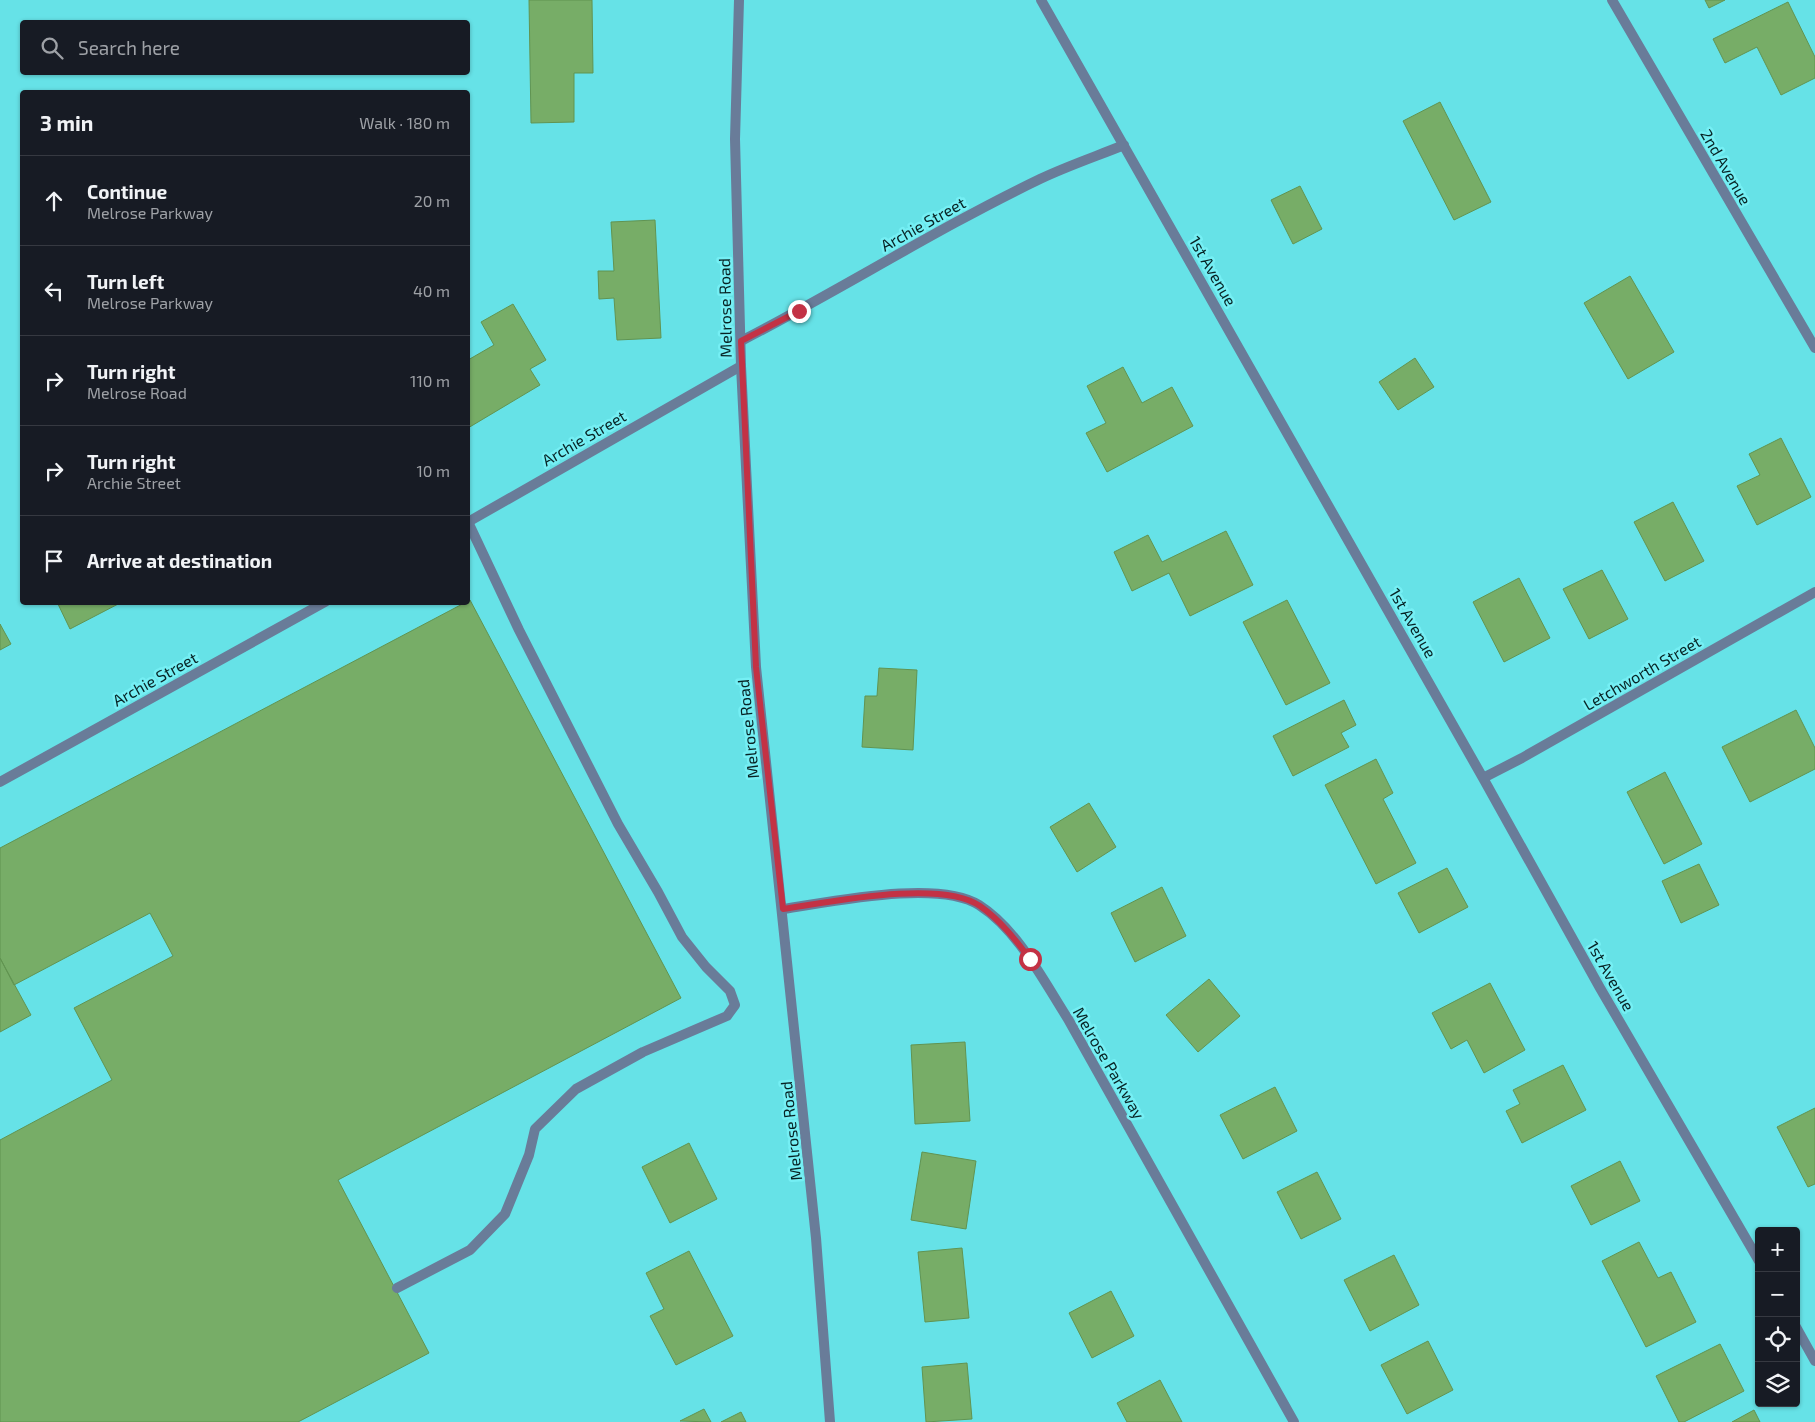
<!DOCTYPE html>
<html lang="en">
<head>
<meta charset="utf-8">
<style>
  body { margin:0; font-family:"Exo 2",sans-serif; background:#20242c; color:#f1f3f6 }
  .controls { position:absolute; right:15px; bottom:15px; display:grid; overflow:hidden; border-radius:5px; box-shadow:0 1px 4px #0004 }
  .controls button { width:45px; height:45px; display:grid; place-items:center; padding:0; border:0; border-bottom:1px solid #363941; background:#171b24; color:#f1f3f6; font:25px sans-serif }
  .stop { position:absolute; width:15px; height:15px; margin:-11px; border:4px solid #c33245; border-radius:50%; background:#fff }
  .stop.end { background:#c33245; border-color:#fff; box-shadow:0 1px 5px #0008 }
  .list { margin:0; padding:0; list-style:none }
  h2 { display:flex; justify-content:space-between; align-items:center; height:65px; margin:0; padding:0 20px; font-size:21px }
  h2 small { font-size:16px; font-weight:400; color:#9ea1a6 }
  .list li { display:grid; grid-template-columns:32px 1fr auto; gap:15px; align-items:center; box-sizing:border-box; height:90px; padding:0 20px; border-top:1px solid #363941 }
  .list b { display:block; font-size:19px; white-space:nowrap }
  .list p { margin:0; font-size:16px; white-space:nowrap; color:#9ea1a6 }
  .list em { font-size:16px; font-style:normal; color:#9ea1a6 }
  .icon { flex:none; width:28px; height:28px; fill:none; stroke:currentColor; stroke-width:2; stroke-linecap:round; stroke-linejoin:round }
  .map { position:relative; flex:none; width:1815px; height:1422px; overflow:hidden }
  .search { position:absolute; background:#171b24; box-shadow:0 1px 4px #0004; left:20px; top:20px; width:450px; height:55px; display:flex; align-items:center; gap:12px; box-sizing:border-box; padding:0 18px; border-radius:5px; color:#9ea1a6; font-size:19px }
  .panel { position:absolute; background:#171b24; box-shadow:0 1px 4px #0004; left:20px; top:90px; width:450px; height:515px; border-radius:5px }
  .map>svg:first-child { display:block }
  .building { fill:#77ad67; stroke:#619451 }
  .lines { fill:none; stroke-linecap:round; stroke-linejoin:round }
  .service { stroke:#697c99; stroke-width:10 }
  .minor { stroke:#697c99; stroke-width:10 }
  .tertiary { stroke:#697c99; stroke-width:10 }
  .route { stroke:#c33245; stroke-width:6 }
  .labels { text-anchor:middle; stroke-width:5; stroke-linejoin:round; paint-order:stroke }
  .street-label { font-size:16px; fill:#072324; stroke:#75eff4 }
</style>
</head>
<body>
<div class="map">
<svg width="1815" height="1422" viewBox="0 0 1815 1422">
  <rect width="100%" height="100%" fill="#66e2e7"/>
  <path class="building" d="M529 0H592L593 73H574V122L531 123Z
    M1705 0H1725L1709 8Z
    M1788 2 1815 57V78L1781 95 1757 47 1725 63 1713 39Z
    M1440 102 1491 202 1454 220 1403 121Z
    M1300 186 1322 229 1293 244 1271 200Z
    M655 220 661 338 617 340 614 298 599 299 598 271H614L611 222Z
    M1630 276 1674 352 1628 379 1584 303Z
    M513 304 546 360 530 369 540 385 468 428V360L494 345 481 322Z
    M1415 358 1434 387 1398 410 1379 382Z
    M1123 367 1142 403 1172 387 1193 426 1107 472 1086 433 1106 423 1087 386Z
    M1781 438 1811 497 1757 525 1737 486 1760 475 1749 454Z
    M1673 502 1704 561 1665 581 1634 522Z
    M1226 531 1253 585 1190 616 1169 573 1132 591 1114 552 1148 535 1162 562Z
    M1602 570 1628 619 1589 639 1563 589Z
    M1519 578 1550 638 1504 662 1473 602Z
    M470 600 681 998 338 1180 429 1353 298 1422H0V1140L112 1080 74 1008 173 956 150 913 14 985 0 958V848Z
    M1287 600 1330 683 1286 705 1243 622Z
    M57 602H122L70 629Z
    M0 624 11 644 0 650Z
    M879 668 917 670 913 750 862 747 865 696H877Z
    M1344 700 1356 725 1341 733 1349 747 1293 776 1273 736Z
    M1796 710 1815 748V769L1750 802 1722 747Z
    M1376 759 1393 793 1383 799 1416 863 1376 884 1325 785Z
    M1665 772 1702 844 1664 864 1627 792Z
    M1089 803 1116 847 1077 872 1050 827Z
    M1699 864 1719 905 1681 923 1662 881Z
    M1447 868 1468 907 1419 933 1398 893Z
    M1162 887 1186 936 1135 962 1111 913Z
    M0 958 31 1015 0 1032Z
    M1209 979 1240 1016 1198 1052 1166 1015Z
    M1490 983 1525 1050 1484 1073 1467 1040 1451 1049 1432 1013Z
    M965 1042 970 1121 915 1124 911 1045Z
    M1563 1065 1586 1110 1522 1143 1506 1111 1520 1104 1513 1090Z
    M1275 1087 1297 1131 1243 1159 1220 1115Z
    M1815 1108V1184L1808 1187 1777 1127Z
    M689 1143 717 1199 670 1223 642 1167Z
    M922 1152 976 1161 966 1229 911 1220Z
    M1620 1161 1640 1201 1591 1225 1571 1186Z
    M1317 1172 1341 1219 1301 1239 1277 1192Z
    M1639 1242 1658 1278 1671 1272 1696 1322 1646 1347 1602 1261Z
    M962 1248 969 1318 925 1322 918 1252Z
    M689 1251 733 1336 676 1365 650 1316 664 1309 646 1273Z
    M1394 1255 1419 1305 1370 1331 1344 1280Z
    M1111 1291 1134 1336 1092 1358 1069 1313Z
    M1428 1341 1453 1390 1407 1414 1381 1365Z
    M1720 1344 1744 1391 1684 1422H1679L1656 1376Z
    M967 1363 972 1419 926 1422 922 1367Z
    M1160 1380 1182 1422H1127L1117 1403Z
    M704 1409 711 1422 680 1421Z
    M1754 1410 1760 1422H1732Z
    M741 1412 746 1422H721Z"/>
  <g class="lines">
    <path class="service" d="M397 1288 470 1250 505 1214 529 1155 535 1129 576 1089 643 1052 727 1016 735 1005 730 991 706 967 682 937 658 892 618 824 519 630 468 522"/>
    <path class="minor" d="M1041 0 1483 778 1600 988 1759 1261
      M1612 0 1815 348
      M741 341C842 289 938 228 1040 179 1067 166 1097 156 1124 145
      M468 522 741 366
      M1483 778 1522 758 1815 592
      M0 782 325 602
      M783 909C831 902 938 879 979 905 1018 930 1043 980 1068 1019L1294 1422
      M1796 1327 1815 1361"/>
    <path class="tertiary" d="M739 0 735 139 741 366 756 667 816 1238 830 1422"/>
  </g>
  <g class="lines">
    <path class="route" d="M799 311 741 341 756 667 783 909C830 902 941 879 980 906 1000 920 1015 939 1030 959"/>
  </g>
  <g class="labels">
    <g class="street-label">
      <text transform="translate(1726 167) rotate(60)" y="6">2nd Avenue</text>
      <text transform="translate(923 224) rotate(-29)" y="6">Archie Street</text>
      <text transform="translate(1213 271) rotate(60)" y="6">1st Avenue</text>
      <text transform="translate(725 308) rotate(-91)" y="6">Melrose Road</text>
      <text transform="translate(584 438) rotate(-30)" y="6">Archie Street</text>
      <text transform="translate(1413 623) rotate(60)" y="6">1st Avenue</text>
      <text transform="translate(1642 673) rotate(-30)" y="6">Letchworth Street</text>
      <text transform="translate(155 679) rotate(-29)" y="6">Archie Street</text>
      <text transform="translate(748 729) rotate(-96)" y="6">Melrose Road</text>
      <text transform="translate(1611 976) rotate(60)" y="6">1st Avenue</text>
      <text transform="translate(1109 1063) rotate(60)" y="6">Melrose Parkway</text>
      <text transform="translate(791 1131) rotate(-96)" y="6">Melrose Road</text>
    </g>
  </g>
</svg>
<div class="controls">
<button>+</button>
<button>−</button>
<button><svg class="icon" aria-label="locate" viewBox="0 0 24 24"><circle cx="12" cy="12" r="6"/><path d="M12 2v4M12 18v4M2 12h4M18 12h4"/></svg></button>
<button><svg class="icon" aria-label="layers" viewBox="0 0 24 24"><path d="M12 4l9 5-9 5-9-5zM3 14l9 5 9-5"/></svg></button>
</div>
<div class="stop" style="left:1030px;top:959px"></div>
<div class="stop end" style="left:799px;top:311px"></div>
<div class="search"><svg class="icon" aria-label="search" viewBox="0 0 24 24"><circle cx="10" cy="10" r="6"/><path d="M15 15l6 6"/></svg>Search here</div>
<section class="panel">
<h2>3 min<small>Walk · 180 m</small></h2>
<ul class="list">
<li><svg class="icon" aria-label="ahead" viewBox="0 0 24 24"><path d="M12 20V5M6 11l6-6 6 6"/></svg><div><b>Continue</b><p>Melrose Parkway</p></div><em>20 m</em></li>
<li><svg class="icon" aria-label="left" viewBox="0 0 24 24"><path d="M17 20v-9H6M10 6l-5 5 5 5"/></svg><div><b>Turn left</b><p>Melrose Parkway</p></div><em>40 m</em></li>
<li><svg class="icon" aria-label="right" viewBox="0 0 24 24"><path d="M7 20v-9h11M14 6l5 5-5 5"/></svg><div><b>Turn right</b><p>Melrose Road</p></div><em>110 m</em></li>
<li><svg class="icon" aria-label="right" viewBox="0 0 24 24"><path d="M7 20v-9h11M14 6l5 5-5 5"/></svg><div><b>Turn right</b><p>Archie Street</p></div><em>10 m</em></li>
<li><svg class="icon" aria-label="arrive" viewBox="0 0 24 24"><path d="M6 21V4h12l-3 4 3 4H6"/></svg><div><b>Arrive at destination</b></div></li>
</ul>
</section>
</div>
</body>
</html>
